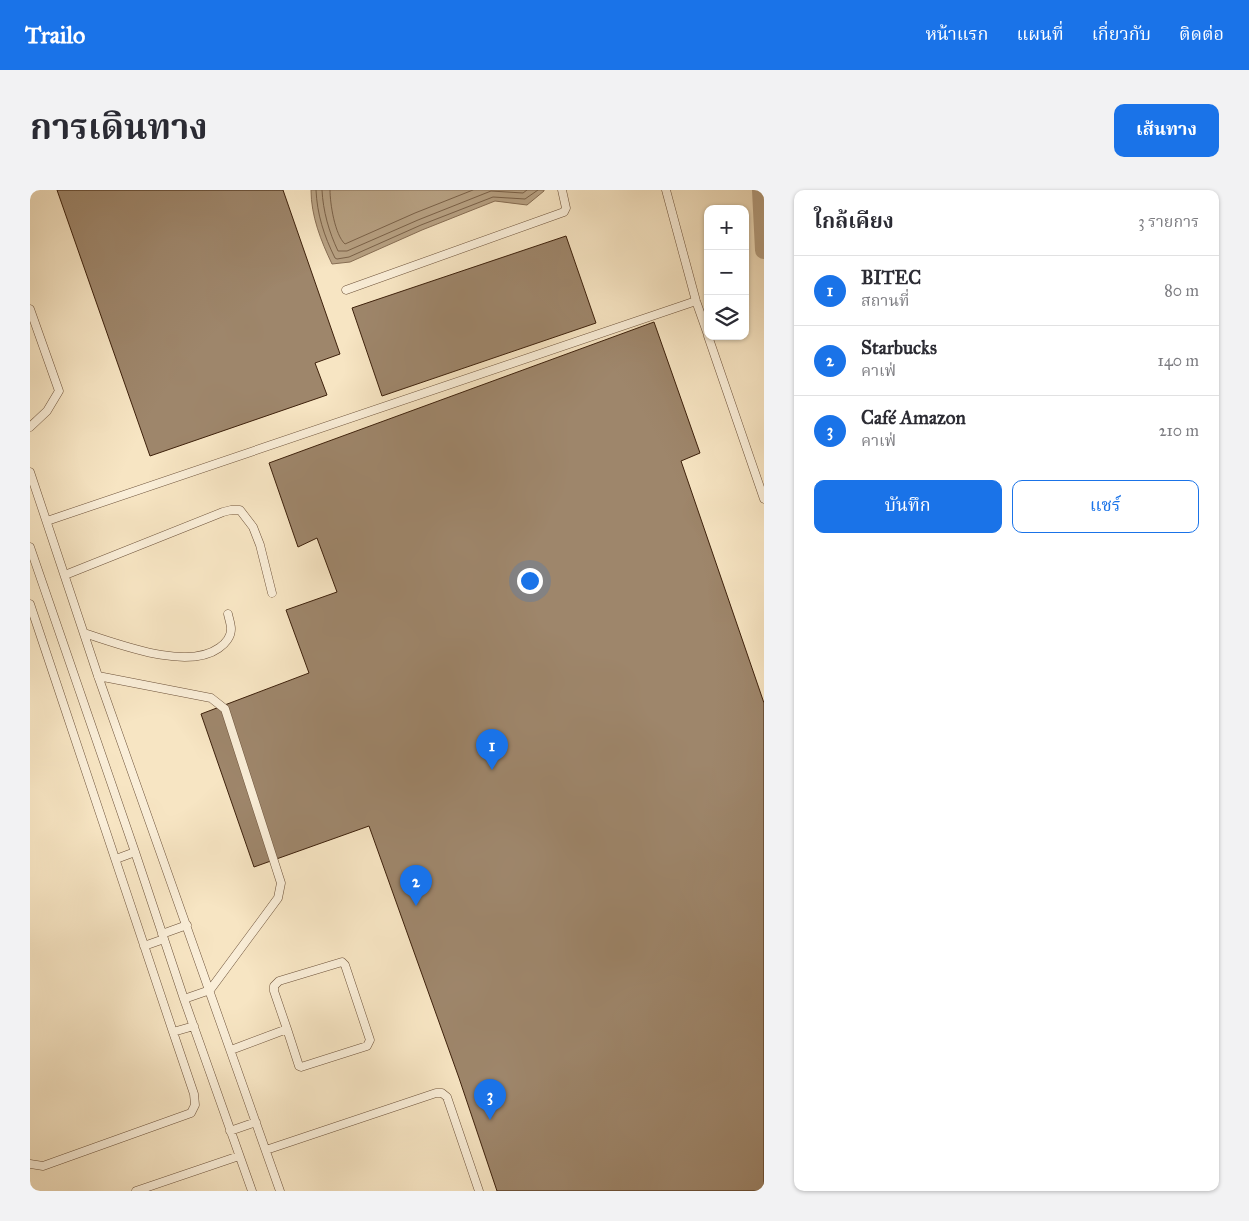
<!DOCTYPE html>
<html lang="th">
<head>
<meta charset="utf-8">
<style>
  body { margin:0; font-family:"IM FELL Great Primer","Noto Serif Thai",serif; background:#f2f2f3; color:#2b2b33 }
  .controls { position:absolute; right:15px; top:15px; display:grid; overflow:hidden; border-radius:10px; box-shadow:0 1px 4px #0004 }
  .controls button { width:45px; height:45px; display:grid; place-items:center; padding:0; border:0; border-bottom:1px solid #e1e1e2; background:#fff; color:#2b2b33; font:25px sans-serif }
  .you { position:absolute; left:499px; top:390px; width:18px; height:18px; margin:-12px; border:4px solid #fff; border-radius:50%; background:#1a73e8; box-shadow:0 0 0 8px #1a73e833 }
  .badge { display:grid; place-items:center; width:32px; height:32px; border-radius:50%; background:#1a73e8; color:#fff; font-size:16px; font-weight:700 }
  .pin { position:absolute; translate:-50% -41px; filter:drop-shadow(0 1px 2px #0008) }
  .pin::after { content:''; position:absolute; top:26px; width:18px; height:15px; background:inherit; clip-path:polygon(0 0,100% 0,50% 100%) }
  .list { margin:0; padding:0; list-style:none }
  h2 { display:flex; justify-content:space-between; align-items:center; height:65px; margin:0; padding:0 20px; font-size:21px }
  h2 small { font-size:16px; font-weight:400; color:#7c7c81 }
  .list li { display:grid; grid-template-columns:32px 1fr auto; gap:15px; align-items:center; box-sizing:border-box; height:70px; padding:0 20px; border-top:1px solid #e1e1e2 }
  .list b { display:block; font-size:19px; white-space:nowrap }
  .list p { margin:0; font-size:16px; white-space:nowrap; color:#7c7c81 }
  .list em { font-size:16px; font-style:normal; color:#7c7c81 }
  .actions { display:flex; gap:10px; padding:15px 20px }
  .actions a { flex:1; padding:11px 0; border:1px solid #1a73e8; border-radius:10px; text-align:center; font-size:18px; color:#1a73e8 }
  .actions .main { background:#1a73e8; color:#fff }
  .icon { flex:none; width:28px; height:28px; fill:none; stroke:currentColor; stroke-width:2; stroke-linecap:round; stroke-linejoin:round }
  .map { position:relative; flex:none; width:734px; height:1001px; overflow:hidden; border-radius:10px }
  header { display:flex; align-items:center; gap:30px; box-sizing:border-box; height:70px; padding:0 25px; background:#1a73e8; color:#fff }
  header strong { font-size:24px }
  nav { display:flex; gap:28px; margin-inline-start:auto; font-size:18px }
  .intro { display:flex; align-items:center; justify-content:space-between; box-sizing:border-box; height:120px; padding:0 30px }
  h1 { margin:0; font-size:35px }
  .button { padding:12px 22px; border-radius:10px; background:#1a73e8; color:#fff; font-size:18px; font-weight:700 }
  main { display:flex; gap:30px; padding:0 30px }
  aside { flex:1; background:#fff; border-radius:10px; box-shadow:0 1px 4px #0004 }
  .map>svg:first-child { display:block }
  .water { fill:#b8a284; stroke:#876e54 }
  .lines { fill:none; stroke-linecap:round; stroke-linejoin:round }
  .shore { stroke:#7a6148; stroke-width:1 }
  .canal { stroke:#b8a284; stroke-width:18 }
  .building { fill:#9e866b; stroke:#3d200b }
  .lane-casing { stroke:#6c5139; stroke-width:9 }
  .lane { stroke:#faeed8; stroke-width:8 }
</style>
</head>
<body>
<header>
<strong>Trailo</strong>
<nav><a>หน้าแรก</a><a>แผนที่</a><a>เกี่ยวกับ</a><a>ติดต่อ</a></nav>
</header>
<div class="intro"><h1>การเดินทาง</h1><a class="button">เส้นทาง</a></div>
<main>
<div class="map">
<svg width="734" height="1001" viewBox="0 0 734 1001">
  <rect width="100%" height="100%" fill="#f7e5c3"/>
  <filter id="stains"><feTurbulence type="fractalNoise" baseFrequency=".004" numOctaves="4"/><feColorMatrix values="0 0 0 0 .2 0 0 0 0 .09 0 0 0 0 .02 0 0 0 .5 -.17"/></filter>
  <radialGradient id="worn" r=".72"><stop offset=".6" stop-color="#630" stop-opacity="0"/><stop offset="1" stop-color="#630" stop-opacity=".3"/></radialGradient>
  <path class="water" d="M281 0H514V1L497 15 465 11 392 40 320 72 302 74C291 51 281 26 281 0Z"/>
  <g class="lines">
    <path class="shore" d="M286 0C287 24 294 46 305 68L307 69 319 67 391 35 463 7 495 9 508 0
      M292 0C293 21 299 42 308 61H317L388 30 461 1 493 3 497 0
      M300 0C300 14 305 45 315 54L385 23 443 0"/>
    <path class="canal" d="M731 0 734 60"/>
  </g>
  <path class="building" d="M27 0H253L310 164 285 173 297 205 120 266Z
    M536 46 566 133 352 206 322 118Z
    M624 132 670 263 651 271 734 513V1001H467L429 888 339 636 224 677 171 524 279 483 256 420 307 402 287 348 268 357 239 273Z"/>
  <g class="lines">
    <defs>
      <path id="lane" d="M636 0 666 111 678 145
        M316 100 534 22 536 18 532 0
        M0 119 29 201 17 221 0 237
        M678 146 734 309
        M0 282 68 486 250 1001
        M17 331 666 111
        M0 357 105 662 154 809 222 1001
        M35 385 193 322 201 320H210L223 337 230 355 242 403
        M0 414 143 842
        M54 443C89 454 157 481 189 458 195 454 201 447 201 439 201 434 199 429 198 424
        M68 486 181 508 195 519 251 693 248 708 180 800 154 809
        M86 669 105 662
        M132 744 157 735
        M114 756 134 749
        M201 860 257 839 269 876 271 877 337 856 340 850 315 775 312 772 249 791 244 796V801L257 839
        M200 941 226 932
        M236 960 406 903H412L417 907 449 1001
        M0 974 13 976 161 923 165 915 164 904 143 842 164 836
        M106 1001 209 966"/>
    </defs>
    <use href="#lane" class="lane-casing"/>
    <use href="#lane" class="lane"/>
  </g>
  <rect width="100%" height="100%" filter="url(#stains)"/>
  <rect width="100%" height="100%" fill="url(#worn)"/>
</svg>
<div class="controls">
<button>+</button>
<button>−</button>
<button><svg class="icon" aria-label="layers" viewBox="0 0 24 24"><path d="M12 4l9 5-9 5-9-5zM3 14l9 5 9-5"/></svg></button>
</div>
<div class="you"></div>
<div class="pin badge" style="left:462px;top:580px">1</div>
<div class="pin badge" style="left:386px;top:716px">2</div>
<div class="pin badge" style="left:460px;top:930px">3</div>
</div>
<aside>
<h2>ใกล้เคียง<small>3 รายการ</small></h2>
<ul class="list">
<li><span class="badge">1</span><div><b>BITEC</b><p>สถานที่</p></div><em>80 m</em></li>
<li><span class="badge">2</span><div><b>Starbucks</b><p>คาเฟ่</p></div><em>140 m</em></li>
<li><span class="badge">3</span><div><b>Café Amazon</b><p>คาเฟ่</p></div><em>210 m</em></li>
</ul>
<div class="actions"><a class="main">บันทึก</a><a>แชร์</a></div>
</aside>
</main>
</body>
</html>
